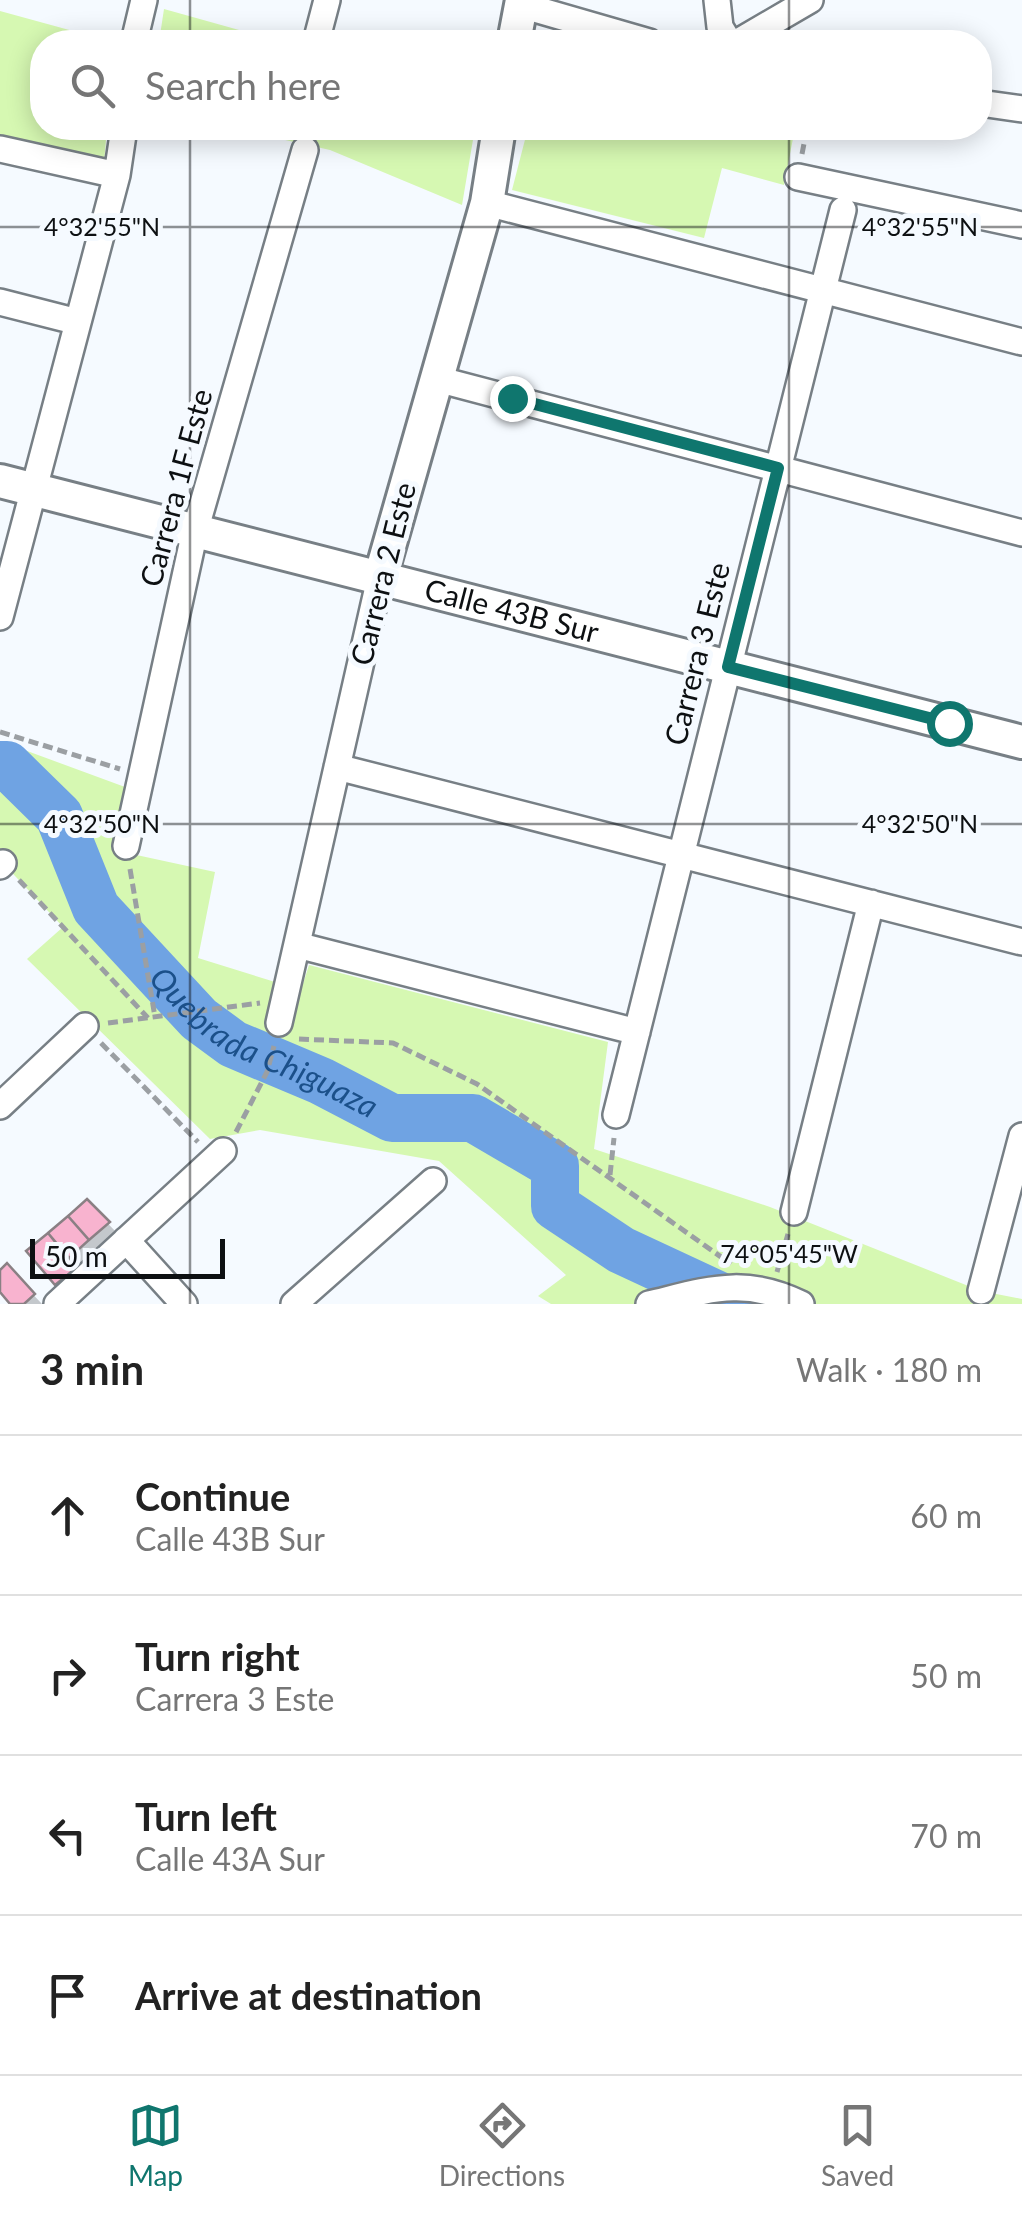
<!DOCTYPE html>
<html lang="en">
<head>
<meta charset="utf-8">
<style>
  body { margin:0; font-family:Lato,sans-serif; background:#f6f6f6; color:#222 }
  .scale { position:absolute; left:30px; bottom:25px; width:195px; box-sizing:border-box; padding-left:10px; border:5px solid #0d1012; border-top:0; font-size:28px; line-height:35px; white-space:nowrap; color:#0d1012; -webkit-text-stroke:8px #f5faff; paint-order:stroke }
  .stop { position:absolute; width:30px; height:30px; margin:-22px; border:8px solid #0f766e; border-radius:50%; background:#fff }
  .stop.end { background:#0f766e; border-color:#fff; box-shadow:0 2px 10px #0008 }
  .list { margin:0; padding:0; list-style:none }
  h2 { display:flex; justify-content:space-between; align-items:center; height:130px; margin:0; padding:0 40px; font-size:42px }
  h2 small { font-size:32px; font-weight:400; color:#767676 }
  .list li { display:grid; grid-template-columns:65px 1fr auto; gap:30px; align-items:center; box-sizing:border-box; height:160px; padding:0 40px; border-top:2px solid #e0e0e0 }
  .list b { display:block; font-size:38px; white-space:nowrap }
  .list p { margin:0; font-size:32px; white-space:nowrap; color:#767676 }
  .list em { font-size:32px; font-style:normal; color:#767676 }
  .icon { flex:none; width:55px; height:55px; fill:none; stroke:currentColor; stroke-width:2; stroke-linecap:round; stroke-linejoin:round }
  .map { position:relative; flex:none; width:1022px; height:1304px; overflow:hidden }
  .search { position:absolute; background:#fff; box-shadow:0 5px 25px #0003; left:30px; right:30px; top:30px; height:110px; display:flex; align-items:center; gap:25px; box-sizing:border-box; padding:0 35px; border-radius:40px; color:#767676; font-size:38px }
  .sheet { height:770px; background:#fff }
  nav { display:flex; justify-content:space-around; align-items:center; box-sizing:border-box; height:140px; border-top:2px solid #e0e0e0; background:#fff; font-size:28px; color:#767676 }
  nav a { display:grid; justify-items:center; gap:5px }
  nav .on { color:#0f766e }
  .map>svg:first-child { display:block }
  .green { fill:#d6f8b2 }
  .shadow { fill:#0003 }
  .lines { fill:none; stroke-linecap:round; stroke-linejoin:round }
  .river { stroke:#6fa3e3; stroke-width:48 }
  .building { fill:#f8b3cf; stroke:#8a8084; stroke-width:2.5 }
  .minor-casing { stroke:#777f85; stroke-width:30 }
  .tertiary-casing { stroke:#777f85; stroke-width:38 }
  .path { stroke:#9b9fa3; stroke-width:5; stroke-dasharray:10 5; stroke-linecap:butt }
  .minor { stroke:#fff; stroke-width:25 }
  .tertiary { stroke:#fff; stroke-width:32 }
  .route { stroke:#0f766e; stroke-width:12 }
  .ticks { fill:none; stroke:#0d1012; stroke-width:2.5; stroke-opacity:0.45 }
  .labels { text-anchor:middle; stroke-width:10; stroke-linejoin:round; paint-order:stroke }
  .street-label { font-size:30px; fill:#0d1012; stroke:#f5faff }
  .water-label { font-size:32px; font-style:italic; fill:#1b508a; stroke:#f5faff }
  .ticks-label { font-size:25px; text-anchor:middle; fill:#0d1012; stroke:#f5faff; stroke-width:10; stroke-linejoin:round; paint-order:stroke }
</style>
</head>
<body>
<div class="map">
<svg width="1022" height="1304" viewBox="0 0 1022 1304">
  <rect width="100%" height="100%" fill="#f5faff"/>
  <path class="green" d="M164 9 282 42H159Z
    M0 11 113 42H42V128H107L104 163 0 138Z
    M231 128H475L462 205 330 150Z
    M528 128H795L784 185 722 168 704 238 512 190Z
    M0 741 125 787 118 851 215 872 198 958 301 990 309 965 608 1042 594 1149 770 1207 981 1291 1022 1299V1304H551L538 1296 566 1275 439 1161 260 1130 210 1139 27 959 63 927 0 860Z"/>
  <path class="shadow" d="M87 1202 117 1233 77 1268 84 1278 66 1293 29 1251Z
    M7 1267 42 1304H14L0 1289V1273Z"/>
  <g class="lines">
    <path class="river" id="s1" d="M0 765H7L59 816 96 908 199 1019 233 1044 321 1081 392 1118H473L555 1166V1206L621 1250 737 1304"/>
  </g>
  <path class="building" d="M87 1199 110 1222 89 1240 68 1216Z
    M68 1216 89 1240 69 1258 48 1233Z
    M48 1233 76 1268 55 1285 26 1251Z
    M7 1263 35 1294 24 1304H10L0 1292V1270Z"/>
  <g class="lines">
    <defs>
      <path id="minor" d="M717 0 720 27 729 42
        M521 5 649 42
        M134 42 144 0
        M316 42 327 0
        M738 42 810 0
        M980 103 1022 109
        M0 149 117 175
        M798 177 1022 225
        M487 203 1022 342
        M0 302 78 322
        M437 379 1022 533
        M0 617 117 175 124 128
        M337 767 1022 942
        M126 846 195 531 305 150
        M0 866 3 863
        M297 945 637 1032
        M279 1023 380 578
        M0 1106 85 1026
        M616 1115 843 210
        M794 1212 871 903
        M126 1240 184 1304
        M981 1291 1022 1136
        M57 1304 223 1151
        M294 1304 433 1181
        M649 1304C708 1290 744 1276 801 1304"/>
      <g id="tertiary">
        <path d="M514 42 522 0"/>
        <path id="s2" d="M0 481 1022 742"/>
        <path d="M380 578 487 203 499 128"/>
      </g>
    </defs>
    <use href="#minor" class="minor-casing"/>
    <use href="#tertiary" class="tertiary-casing"/>
    <path class="path" d="M802 154 807 128
      M0 732 120 769
      M130 869 155 1017
      M19 880 148 1018
      M108 1023 260 1003
      M299 1039 393 1043 477 1084 731 1264
      M101 1043 198 1142
      M236 1132 267 1072 274 1046
      M610 1175 614 1138
      M777 1272 788 1234"/>
    <use href="#minor" class="minor"/>
    <use href="#tertiary" class="tertiary"/>
  </g>
  <g class="lines">
    <path class="route" d="M512 398 778 468 728 667 949 723"/>
  </g>
  <path class="ticks" d="M190 0V42M789 0V42M190 128V1304M789 128V1304M0 227H1022M0 824H1022"/>
  <g class="labels">
    <g class="street-label">
      <text transform="translate(177 488) rotate(-75)" y="10">Carrera 1F Este</text>
      <text transform="translate(384 574) rotate(-76)" y="10">Carrera 2 Este</text>
      <text dy="10" stroke="none"><textPath href="#s2" startOffset="528">Calle 43B Sur</textPath></text>
      <text transform="translate(698 654) rotate(-76)" y="10">Carrera 3 Este</text>
    </g>
    <g class="water-label">
      <text dy="11" stroke="none"><textPath href="#s1" startOffset="398">Quebrada Chiguaza</textPath></text>
    </g>
  </g>
  <g class="ticks-label">
    <text x="102" y="236">4°32'55"N</text>
    <text x="920" y="236">4°32'55"N</text>
    <text x="102" y="833">4°32'50"N</text>
    <text x="920" y="833">4°32'50"N</text>
    <text x="789" y="1263">74°05'45"W</text>
  </g>
</svg>
<div class="scale">50 m</div>
<div class="stop" style="left:949px;top:723px"></div>
<div class="stop end" style="left:512px;top:398px"></div>
<div class="search"><svg class="icon" aria-label="search" viewBox="0 0 24 24"><circle cx="10" cy="10" r="6"/><path d="M15 15l6 6"/></svg>Search here</div>
</div>
<section class="sheet">
<h2>3 min<small>Walk · 180 m</small></h2>
<ul class="list">
<li><svg class="icon" aria-label="ahead" viewBox="0 0 24 24"><path d="M12 20V5M6 11l6-6 6 6"/></svg><div><b>Continue</b><p>Calle 43B Sur</p></div><em>60 m</em></li>
<li><svg class="icon" aria-label="right" viewBox="0 0 24 24"><path d="M7 20v-9h11M14 6l5 5-5 5"/></svg><div><b>Turn right</b><p>Carrera 3 Este</p></div><em>50 m</em></li>
<li><svg class="icon" aria-label="left" viewBox="0 0 24 24"><path d="M17 20v-9H6M10 6l-5 5 5 5"/></svg><div><b>Turn left</b><p>Calle 43A Sur</p></div><em>70 m</em></li>
<li><svg class="icon" aria-label="arrive" viewBox="0 0 24 24"><path d="M6 21V4h12l-3 4 3 4H6"/></svg><div><b>Arrive at destination</b></div></li>
</ul>
</section>
<nav>
<a class="on"><svg class="icon" aria-label="map" viewBox="0 0 24 24"><path d="M3 6l6-2 6 2 6-2v14l-6 2-6-2-6 2zM9 4v14M15 6v14"/></svg>Map</a>
<a><svg class="icon" aria-label="directions" viewBox="0 0 24 24"><path d="M12 3l9 9-9 9-9-9zM9 14v-3h6M13 9l2 2-2 2"/></svg>Directions</a>
<a><svg class="icon" aria-label="saved" viewBox="0 0 24 24"><path d="M7 4h10v16l-5-4-5 4z"/></svg>Saved</a>
</nav>
</body>
</html>
